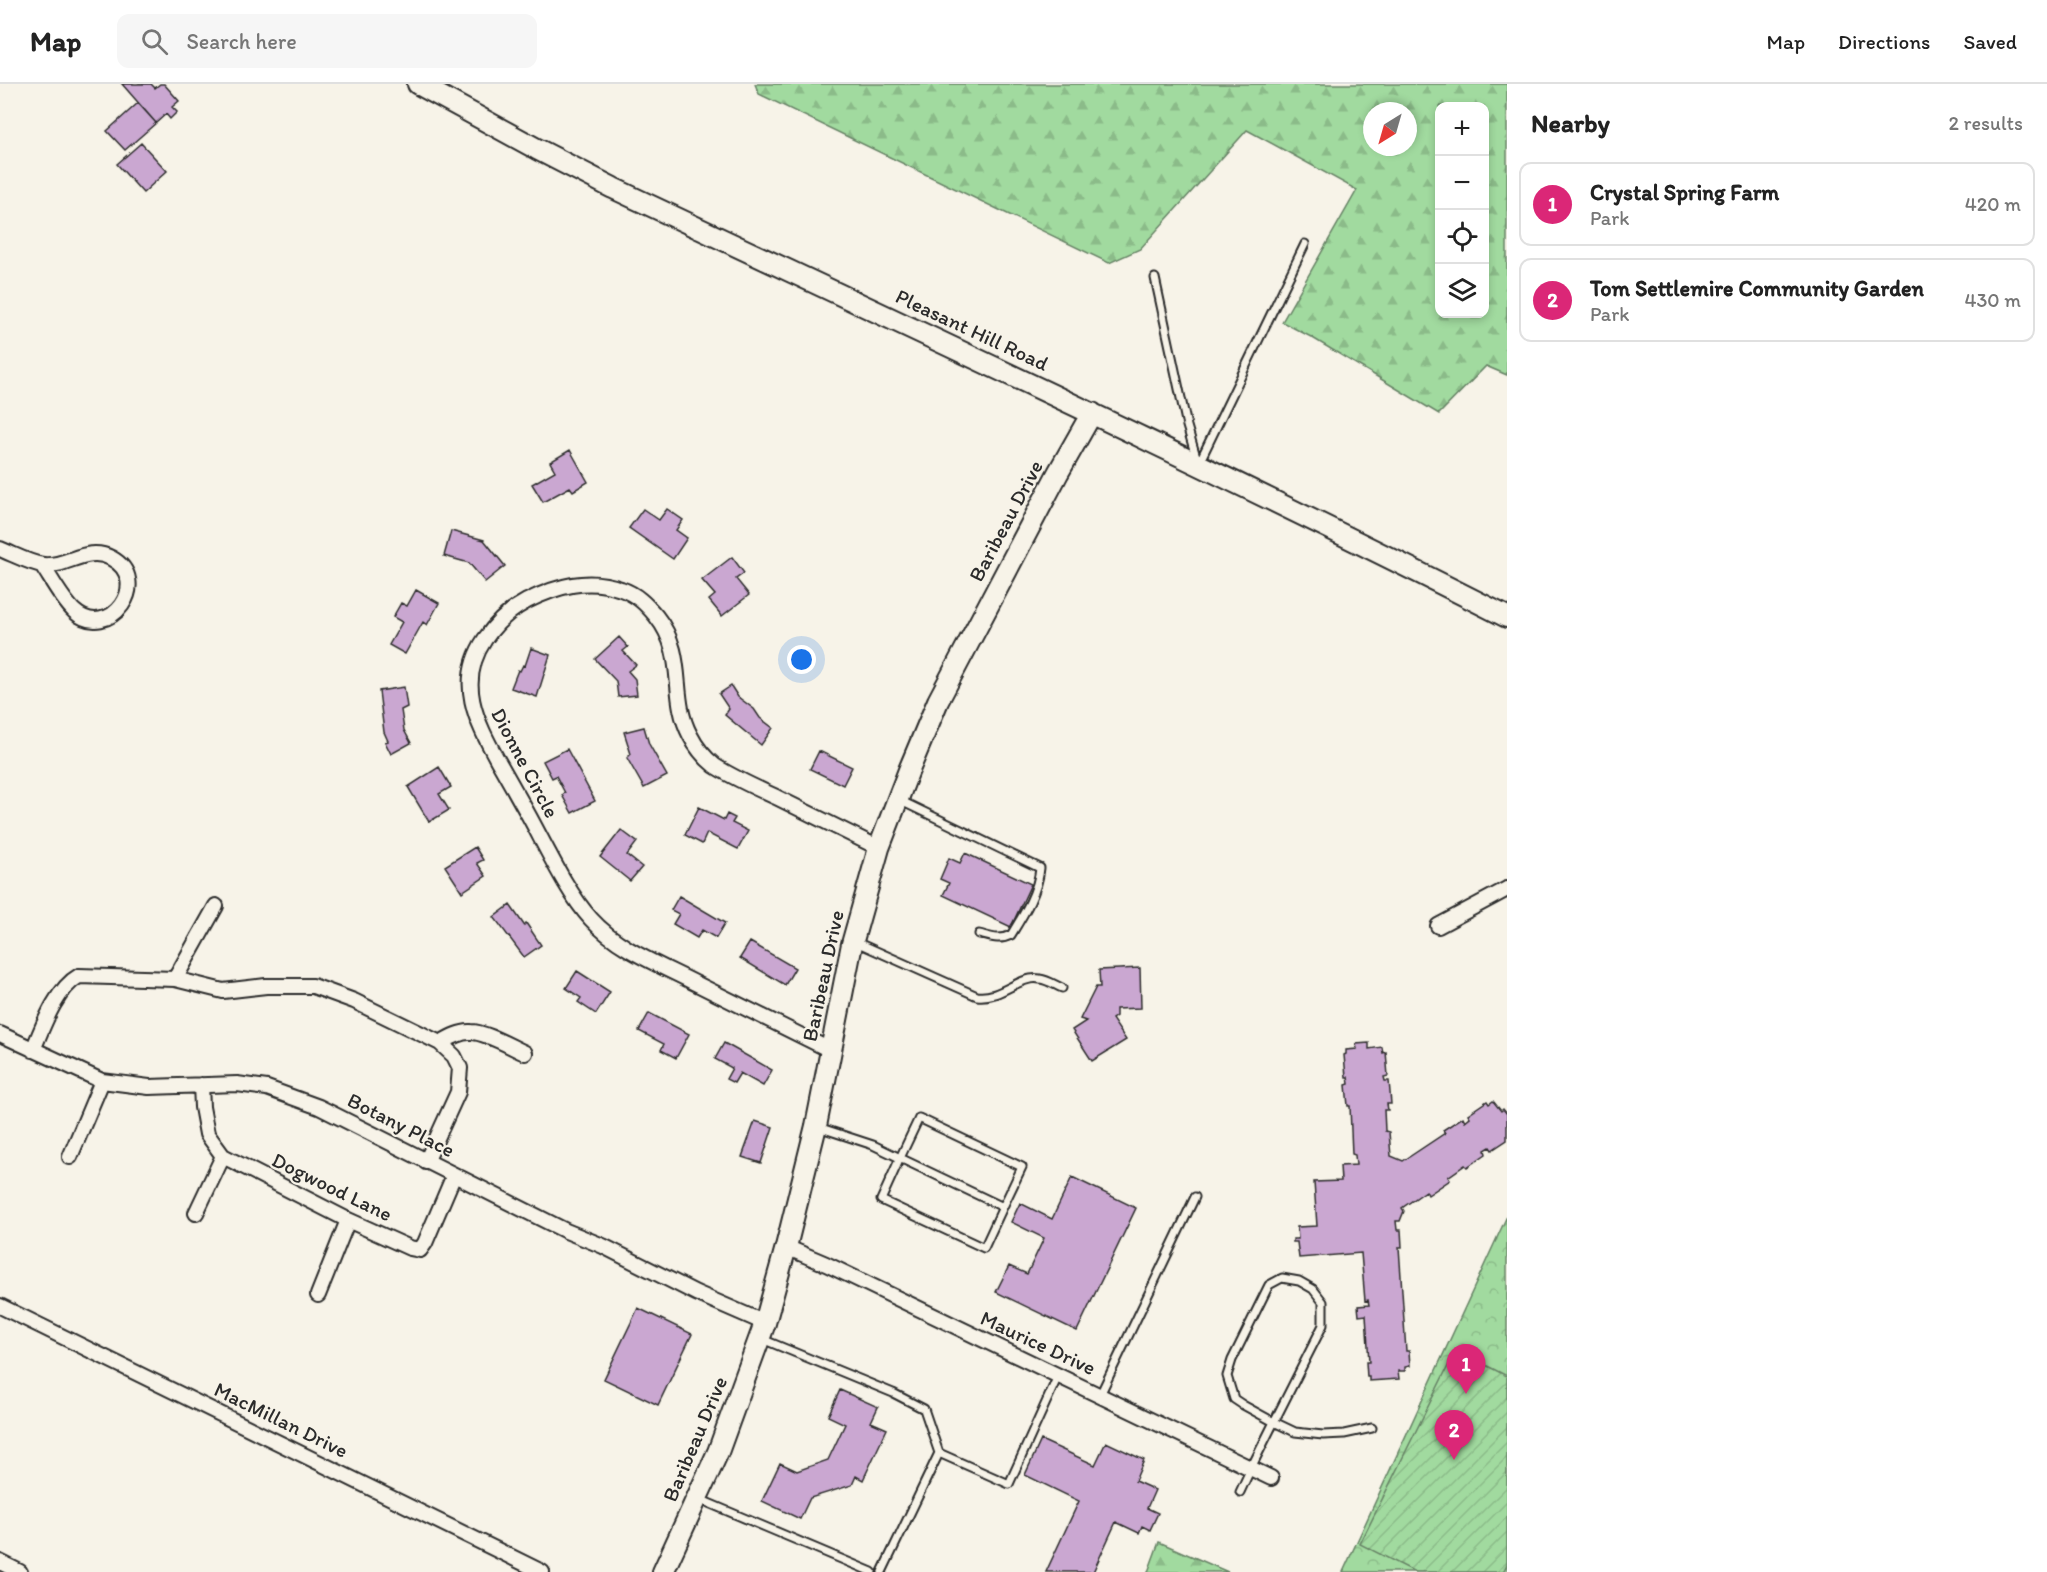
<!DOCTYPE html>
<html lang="en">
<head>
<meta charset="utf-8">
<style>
  body { margin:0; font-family:Itim,sans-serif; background:#f6f6f6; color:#222 }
  .controls { position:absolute; right:18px; top:18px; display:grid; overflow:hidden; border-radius:12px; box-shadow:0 3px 9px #0003 }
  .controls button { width:54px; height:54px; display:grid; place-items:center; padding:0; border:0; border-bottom:2px solid #e0e0e0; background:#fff; color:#222; font:30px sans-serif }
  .compass { position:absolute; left:1363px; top:18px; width:54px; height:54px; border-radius:50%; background:#fff; box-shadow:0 3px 9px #0003; rotate:217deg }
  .you { position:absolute; left:802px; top:576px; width:21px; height:21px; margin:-15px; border:4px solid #fff; border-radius:50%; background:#1a73e8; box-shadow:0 0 0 9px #1a73e833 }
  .badge { display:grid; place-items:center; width:39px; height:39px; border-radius:50%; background:#db2777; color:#fff; font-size:20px; font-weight:700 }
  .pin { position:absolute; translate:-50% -50px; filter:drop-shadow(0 2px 3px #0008) }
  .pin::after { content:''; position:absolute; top:32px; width:21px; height:18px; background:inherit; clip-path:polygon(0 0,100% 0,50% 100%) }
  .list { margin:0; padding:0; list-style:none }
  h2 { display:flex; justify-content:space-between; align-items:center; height:78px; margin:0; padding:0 24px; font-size:26px }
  h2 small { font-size:20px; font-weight:400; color:#767676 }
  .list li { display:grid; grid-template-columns:39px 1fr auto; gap:18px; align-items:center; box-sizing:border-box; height:84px; margin:0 12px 12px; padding:0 12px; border:2px solid #e0e0e0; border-radius:12px }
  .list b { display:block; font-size:22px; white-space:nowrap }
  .list p { margin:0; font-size:20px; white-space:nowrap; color:#767676 }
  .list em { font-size:20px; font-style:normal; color:#767676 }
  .icon { flex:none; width:33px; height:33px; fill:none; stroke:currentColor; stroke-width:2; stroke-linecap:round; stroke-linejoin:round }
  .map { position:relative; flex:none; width:1507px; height:1488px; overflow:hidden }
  header { display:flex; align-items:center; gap:36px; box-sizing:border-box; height:84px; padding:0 30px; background:#fff; border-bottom:2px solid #e0e0e0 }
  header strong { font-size:28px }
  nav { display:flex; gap:33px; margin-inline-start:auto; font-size:21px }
  .search { width:420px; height:54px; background:#f6f6f6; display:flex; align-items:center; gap:15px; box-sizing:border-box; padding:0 21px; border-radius:12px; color:#767676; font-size:22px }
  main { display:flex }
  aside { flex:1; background:#fff }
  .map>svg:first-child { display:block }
  .forest { fill:url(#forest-firs); stroke:#668265; stroke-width:1.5; fill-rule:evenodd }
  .park { fill:url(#park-crowns); stroke:#668265; stroke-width:1.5 }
  .garden { fill:url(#garden-furrows); stroke:#668265; stroke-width:1.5 }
  .building { fill:#caa7d1; stroke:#2b2b2b; stroke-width:1.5 }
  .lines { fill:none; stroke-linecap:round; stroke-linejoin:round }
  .lane-casing { stroke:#2b2b2b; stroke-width:11 }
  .street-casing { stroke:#2b2b2b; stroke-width:18 }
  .secondary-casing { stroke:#2b2b2b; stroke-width:24 }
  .lane { stroke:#f7f3e8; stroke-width:7 }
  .street { stroke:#f7f3e8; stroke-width:14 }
  .secondary { stroke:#f7f3e8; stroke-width:20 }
  .labels { text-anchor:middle; stroke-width:4.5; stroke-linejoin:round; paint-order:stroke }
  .street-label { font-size:21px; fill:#2b2b2b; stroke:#f7f3e8 }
</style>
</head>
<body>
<header>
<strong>Map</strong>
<div class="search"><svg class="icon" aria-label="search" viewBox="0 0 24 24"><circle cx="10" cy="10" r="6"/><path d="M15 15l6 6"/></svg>Search here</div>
<nav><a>Map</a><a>Directions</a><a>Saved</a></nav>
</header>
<main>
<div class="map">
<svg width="1507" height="1488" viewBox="0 0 1507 1488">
  <defs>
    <pattern id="forest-firs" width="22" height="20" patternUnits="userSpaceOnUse" patternTransform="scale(1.5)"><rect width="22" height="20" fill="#a1da9f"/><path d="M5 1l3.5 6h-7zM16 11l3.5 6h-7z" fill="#8bbb89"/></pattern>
    <pattern id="park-crowns" width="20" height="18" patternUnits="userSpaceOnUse" patternTransform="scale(1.5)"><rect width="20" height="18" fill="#a1da9f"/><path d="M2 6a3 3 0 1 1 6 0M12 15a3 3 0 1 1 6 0" fill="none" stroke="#8bbb89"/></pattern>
    <pattern id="garden-furrows" width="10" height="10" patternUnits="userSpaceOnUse" patternTransform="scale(1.5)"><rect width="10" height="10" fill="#a1da9f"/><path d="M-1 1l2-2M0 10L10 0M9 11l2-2" fill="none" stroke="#8bbb89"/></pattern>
  </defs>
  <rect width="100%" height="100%" fill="#f7f3e8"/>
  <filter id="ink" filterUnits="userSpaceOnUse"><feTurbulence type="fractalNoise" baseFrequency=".0167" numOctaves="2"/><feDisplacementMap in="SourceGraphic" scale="12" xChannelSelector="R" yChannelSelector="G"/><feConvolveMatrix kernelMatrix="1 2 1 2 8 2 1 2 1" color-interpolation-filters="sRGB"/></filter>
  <g filter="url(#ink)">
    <path class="forest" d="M755 0H1507V291L1486 282 1439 330 1311 253 1282 238 1357 106 1247 46 1140 165 1109 179 759 10ZM1440 22H1484V230H1440ZM1372 27H1408V63H1372Z
      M1159 1458 1228 1488H1148Z"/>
    <path class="park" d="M1507 1132V1488H1343Z"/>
    <path class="garden" d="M1456 1266 1507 1292V1480L1503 1488H1415L1360 1460Z"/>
    <path class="building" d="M122 0H151L155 4 160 0H164L179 17 172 23 177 28 170 35 166 30 156 39Z
      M138 19 156 39 125 66 107 47Z
      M141 59 167 87 143 109 117 80Z
      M570 366 588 398 573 407 570 403 543 418 532 400 555 387 550 378Z
      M643 425 659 436 667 425 683 436 676 446 687 454 673 475 629 444Z
      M451 447 484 456 505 482 485 498 469 479 444 472Z
      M732 473 744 489 736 495 749 511 722 532 709 516 715 511 702 496Z
      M416 506 439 519 427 541 423 538 405 570 389 561 402 538 393 533 401 519 407 522Z
      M619 553 628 563 623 567 636 581 628 587 635 595 637 611 618 613 616 597 595 575Z
      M531 564 550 571 537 613 511 604 518 586 520 587 523 581 525 582Z
      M731 602 738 613 754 625 760 634 773 644 761 661 725 631 729 625 719 610Z
      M404 603 407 623 401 626 404 646 411 659 391 670 385 658 388 657 384 648 379 607Z
      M644 643 649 660 667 692 644 704 627 674 631 670 624 648Z
      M567 665 595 717 572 729 562 711 565 709 556 692 552 694 543 677Z
      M819 667 852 683 843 701 810 685Z
      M439 683 451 703 439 710 449 726 429 738 408 703Z
      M699 723 724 736 727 730 735 734 732 739 748 747 738 765 707 749 702 760 685 751Z
      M621 746 637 758 627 771 642 783 630 797 600 773Z
      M475 763 483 776 477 779 486 792 462 808 445 782Z
      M965 769 1031 800 1011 843 943 811 949 799 940 795 949 774 960 779Z
      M679 812 725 839 716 854 702 846 697 854 673 840 679 830 671 826Z
      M510 821 524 841 526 839 541 861 524 873 494 833Z
      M750 858 795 884 785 901 740 874Z
      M1140 884 1141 924 1116 925V932L1112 935 1126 956 1092 977 1072 946 1086 937 1080 935 1096 903H1100L1099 886Z
      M577 887 610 908 596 930 578 918 581 914 566 904Z
      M649 929 689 950 676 974 661 966 664 960 639 947Z
      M724 959 772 986 763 1002 740 989 734 999 726 995 732 984 715 975Z
      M1369 959V965L1382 963 1383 969 1386 968 1388 992 1384 993 1385 997H1389L1391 1020H1387L1388 1026H1384L1385 1047 1389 1048 1391 1072 1403 1077 1445 1049 1443 1046 1463 1033 1465 1037 1470 1033 1468 1030 1487 1017 1489 1020 1493 1017 1501 1027 1503 1025 1507 1030V1056L1492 1066 1490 1063 1485 1066 1486 1070 1467 1083 1465 1081 1448 1093 1450 1096 1428 1111 1426 1107 1402 1124 1404 1127 1400 1137H1396L1397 1146H1401L1402 1163H1399L1406 1267H1409L1410 1282 1405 1283V1287H1398L1399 1295 1369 1297V1293H1367L1366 1278H1369L1366 1231 1359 1232 1358 1222 1369 1221 1368 1216 1365 1217 1361 1169 1299 1174 1297 1158H1293V1155H1298L1297 1143 1317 1142 1314 1098 1341 1097 1340 1082 1356 1081 1355 1071 1352 1070 1350 1022H1348L1346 1001 1349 1000 1348 993H1346L1344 971 1346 970V966L1357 965 1356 960Z
      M755 1037 773 1043 761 1079 742 1073Z
      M1072 1093 1136 1124 1077 1247 996 1208 1009 1182 1027 1190 1044 1154 1011 1138 1020 1119 1052 1135Z
      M638 1224 692 1250 658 1321 604 1295Z
      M840 1306 878 1323 871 1338 887 1345 863 1396 856 1392 852 1401 810 1414 800 1435 762 1417 780 1379 797 1387 828 1376 845 1340 828 1332Z
      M1041 1356 1095 1381 1106 1358 1144 1376 1135 1397 1155 1406 1147 1424 1158 1429 1150 1446 1142 1442 1139 1449 1116 1438 1093 1488H1046L1079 1417 1025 1391Z"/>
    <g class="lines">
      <defs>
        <path id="lane" d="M1155 194 1187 342 1197 376
          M1199 379 1305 160
          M899 716 1040 784C1038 808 1024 830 1011 851 999 857 991 853 979 850
          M856 858 977 912C1002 915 1019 891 1040 895 1048 896 1055 901 1062 904
          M818 1043 873 1061 900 1074 881 1116 984 1164 1003 1123 900 1074 919 1034 1022 1083 1003 1123
          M762 1255 893 1309 924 1325 939 1369 882 1488
          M1100 1311 1195 1113
          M939 1369 1009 1400 1058 1292
          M1240 1408 1253 1380 1274 1338 1323 1241V1218L1313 1205 1299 1197 1282 1194 1269 1201 1232 1276 1227 1292 1234 1315 1243 1321 1274 1338 1295 1348 1323 1351 1344 1350 1372 1344
          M699 1415 872 1488"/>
        <path id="street" d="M0 465C13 470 29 479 43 481 66 484 87 461 111 474 154 497 109 559 74 527 61 514 52 496 42 481
          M1438 842 1507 805
          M175 895 216 822
          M0 950 102 997 149 1003 237 1000 267 1004 319 1023 566 1147 603 1162 696 1209 765 1239
          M440 959C449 954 461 947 471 948 486 948 511 963 525 969
          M33 966C43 942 56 905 79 892L175 895 223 907 266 902H313L354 917 440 959 454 972 460 984 458 1008 426 1078
          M832 967C785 944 739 921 693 898 658 880 618 865 591 835 568 810 546 763 529 732 519 714 509 696 498 677 476 637 456 598 485 555 496 539 510 526 527 517 557 502 588 493 621 505 636 510 646 520 656 532 688 572 669 611 690 651 696 663 705 674 715 682 734 694 756 704 776 713 811 730 845 747 879 764
          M201 1001 202 1023 207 1050 223 1072 348 1136 410 1164 420 1166 425 1159 454 1091
          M70 1073 102 997
          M196 1129 223 1072
          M786 1163 826 1180 1271 1394
          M318 1211 348 1136
          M0 1222 542 1488
          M0 1478 20 1488"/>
        <path id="secondary" d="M418 0 537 65 613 104C912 245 1212 383 1507 533
          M663 1488 718 1368 765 1239 786 1163 816 1042 852 860 879 764 909 686 938 617 1058 389 1092 329"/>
      </defs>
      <use href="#lane" class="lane-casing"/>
      <use href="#street" class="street-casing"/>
      <use href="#secondary" class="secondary-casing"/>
      <use href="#lane" class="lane"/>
      <use href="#street" class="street"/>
      <use href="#secondary" class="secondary"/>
    </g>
  </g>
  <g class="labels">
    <g class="street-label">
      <text transform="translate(972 246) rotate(25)" y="7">Pleasant Hill Road</text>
      <text transform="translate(1006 437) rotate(-62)" y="7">Baribeau Drive</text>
      <text transform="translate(525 679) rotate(62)" y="7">Dionne Circle</text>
      <text transform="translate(823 892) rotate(-78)" y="7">Baribeau Drive</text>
      <text transform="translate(401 1041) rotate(27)" y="7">Botany Place</text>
      <text transform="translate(332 1103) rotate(26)" y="7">Dogwood Lane</text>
      <text transform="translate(1038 1259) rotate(25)" y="7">Maurice Drive</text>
      <text transform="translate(281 1336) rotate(26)" y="7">MacMillan Drive</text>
      <text transform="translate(695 1355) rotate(-67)" y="7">Baribeau Drive</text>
    </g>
  </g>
</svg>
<div class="controls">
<button>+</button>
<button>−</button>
<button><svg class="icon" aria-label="locate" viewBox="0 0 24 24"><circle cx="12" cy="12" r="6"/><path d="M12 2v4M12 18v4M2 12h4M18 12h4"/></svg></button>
<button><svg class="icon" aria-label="layers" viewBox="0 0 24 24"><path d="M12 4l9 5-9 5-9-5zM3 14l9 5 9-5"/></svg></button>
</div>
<svg class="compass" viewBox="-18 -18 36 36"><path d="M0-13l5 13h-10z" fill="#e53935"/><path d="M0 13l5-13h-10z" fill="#767676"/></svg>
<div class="you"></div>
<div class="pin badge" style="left:1466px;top:1310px">1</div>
<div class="pin badge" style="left:1454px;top:1376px">2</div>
</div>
<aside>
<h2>Nearby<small>2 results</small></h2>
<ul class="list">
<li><span class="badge">1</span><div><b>Crystal Spring Farm</b><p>Park</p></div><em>420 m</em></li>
<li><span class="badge">2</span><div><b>Tom Settlemire Community Garden</b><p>Park</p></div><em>430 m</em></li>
</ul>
</aside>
</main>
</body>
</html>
